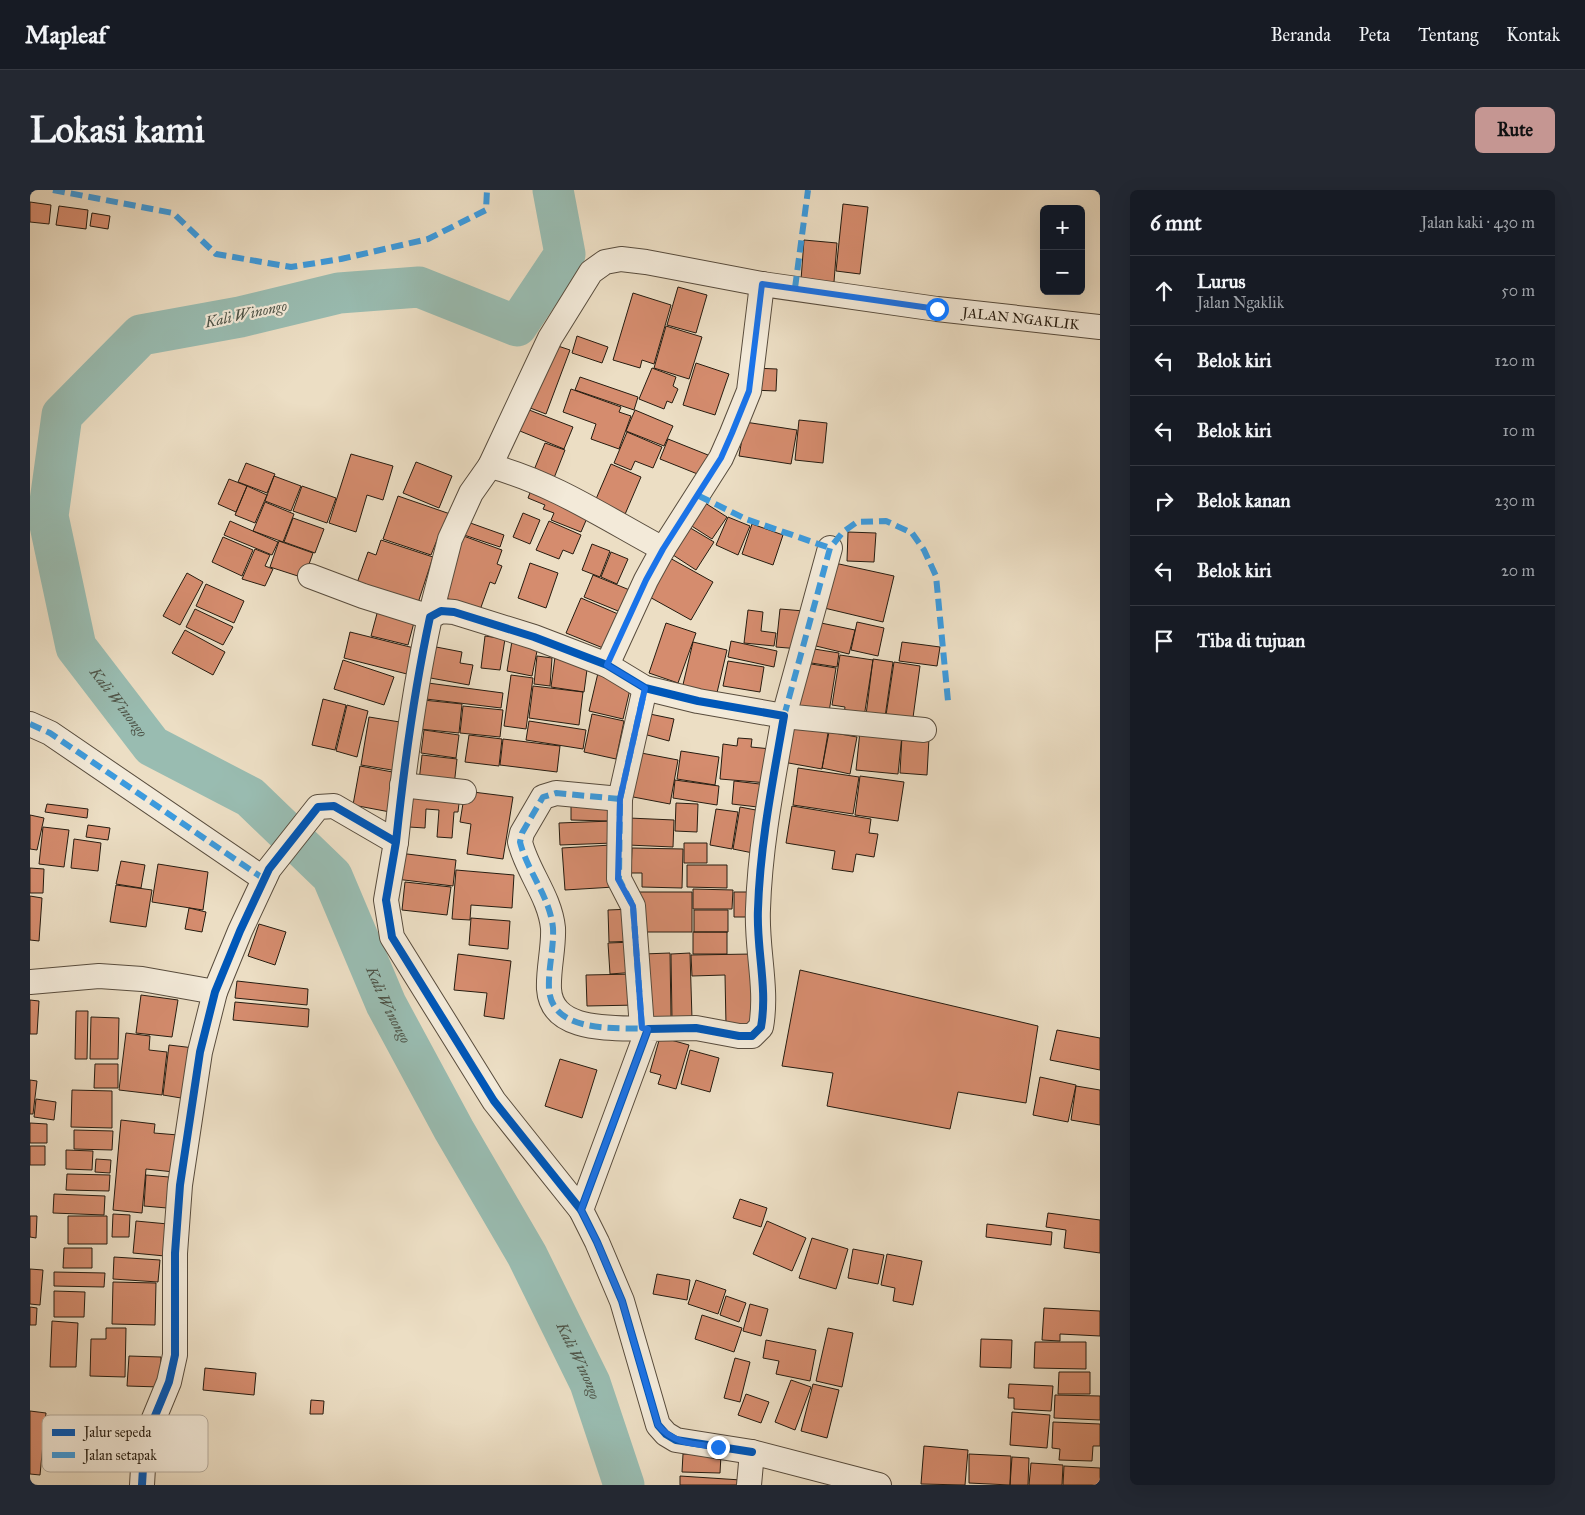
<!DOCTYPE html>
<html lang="id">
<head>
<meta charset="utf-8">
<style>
  body { margin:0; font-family:"IM FELL Great Primer",serif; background:#242831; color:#f1f3f6 }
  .controls { position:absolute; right:15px; top:15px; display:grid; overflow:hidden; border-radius:8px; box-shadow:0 5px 20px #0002 }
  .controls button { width:45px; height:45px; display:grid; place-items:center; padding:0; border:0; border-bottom:1px solid #363941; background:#171b24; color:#f1f3f6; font:25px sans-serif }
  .stop { position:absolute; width:15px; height:15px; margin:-11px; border:4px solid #1a73e8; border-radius:50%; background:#fff }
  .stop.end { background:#1a73e8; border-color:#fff; box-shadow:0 1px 5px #0008 }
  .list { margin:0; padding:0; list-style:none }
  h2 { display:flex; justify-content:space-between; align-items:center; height:65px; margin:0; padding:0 20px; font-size:21px }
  h2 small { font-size:16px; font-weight:400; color:#9ea1a6 }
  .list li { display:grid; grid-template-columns:32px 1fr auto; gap:15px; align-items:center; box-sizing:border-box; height:70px; padding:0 20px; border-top:1px solid #363941 }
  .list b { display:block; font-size:19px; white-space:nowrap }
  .list p { margin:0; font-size:16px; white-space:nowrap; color:#9ea1a6 }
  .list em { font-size:16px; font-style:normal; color:#9ea1a6 }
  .icon { flex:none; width:28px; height:28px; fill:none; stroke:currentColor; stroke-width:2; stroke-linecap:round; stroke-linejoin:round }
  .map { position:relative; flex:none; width:1070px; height:1295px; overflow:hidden; border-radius:8px }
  header { display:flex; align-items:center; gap:30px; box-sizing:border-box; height:70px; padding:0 25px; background:#171b24; border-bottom:1px solid #363941 }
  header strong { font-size:24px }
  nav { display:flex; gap:28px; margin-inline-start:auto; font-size:18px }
  .intro { display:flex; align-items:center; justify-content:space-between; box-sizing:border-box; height:120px; padding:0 30px }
  h1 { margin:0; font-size:35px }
  .button { padding:12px 22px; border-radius:8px; background:#c59692; color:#111; font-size:18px; font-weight:700 }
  main { display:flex; gap:30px; padding:0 30px }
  aside { flex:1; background:#171b24; border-radius:8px; box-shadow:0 5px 20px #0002 }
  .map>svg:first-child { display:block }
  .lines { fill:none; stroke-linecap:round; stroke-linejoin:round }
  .river { stroke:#99bcb1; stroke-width:41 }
  .building { fill:#d58c6e; stroke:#261c10 }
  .minor-casing { stroke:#584c3d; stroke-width:26 }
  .minor { stroke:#f3ead9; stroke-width:24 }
  .quiet { stroke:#3c9bde; stroke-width:6; stroke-dasharray:12 6; stroke-linecap:butt }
  .cycleway-casing { stroke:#f3ead9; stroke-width:11 }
  .cycleway { stroke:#0057b8; stroke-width:8 }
  .route { stroke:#1a73e8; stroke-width:6 }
  .labels { text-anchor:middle; stroke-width:4.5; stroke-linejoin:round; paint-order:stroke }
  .street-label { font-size:14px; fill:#261c10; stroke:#f3ead9 }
  .water-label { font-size:15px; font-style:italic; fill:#4e5448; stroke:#f3ead9 }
  .key { fill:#f3ead9; stroke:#b6ac9d; stroke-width:1 }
  .key-label { font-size:14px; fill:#261c10 }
</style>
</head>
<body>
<header>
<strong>Mapleaf</strong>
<nav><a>Beranda</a><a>Peta</a><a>Tentang</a><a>Kontak</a></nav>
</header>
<div class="intro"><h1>Lokasi kami</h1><a class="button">Rute</a></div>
<main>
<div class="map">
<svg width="1070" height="1295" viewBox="0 0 1070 1295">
  <rect width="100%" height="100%" fill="#ecdec4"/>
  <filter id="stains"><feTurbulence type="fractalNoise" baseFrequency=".004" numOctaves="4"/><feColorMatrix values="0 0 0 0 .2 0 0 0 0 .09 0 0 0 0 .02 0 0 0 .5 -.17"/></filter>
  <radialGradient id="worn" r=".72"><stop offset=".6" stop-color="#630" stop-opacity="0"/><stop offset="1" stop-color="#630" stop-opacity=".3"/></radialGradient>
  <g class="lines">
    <path class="river" id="s1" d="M523 0 535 64 487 136 389 97 309 103 210 127 111 145 32 225 18 326 46 457 122 556 220 607 302 686 356 814 424 940 497 1065 560 1193 594 1295"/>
  </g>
  <path class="building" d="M0 12 21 15 19 34 0 32Z
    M813 14 838 17 830 84 806 81Z
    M29 16 58 20 56 39 26 35Z
    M62 23 80 26 78 39 60 36Z
    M774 50 807 53 804 92 771 90Z
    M648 97 677 105 666 143 637 135Z
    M603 103 641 115 624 174 612 170 610 178 583 170Z
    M636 136 672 147 659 189 624 178Z
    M547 146 578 157 572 173 542 163Z
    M519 153 540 160 516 224 495 216Z
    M666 173 699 184 685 225 653 215Z
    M622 178 646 187 643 196 648 199 642 213 637 211 634 219 609 209Z
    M723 178 747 179 746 201 722 200Z
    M550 187 608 207 604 220 545 200Z
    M541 199 591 217 589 222 601 226 589 259 561 249 566 234 533 222Z
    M494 218 543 237 534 259 485 239Z
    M605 220 643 236 634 256 596 241Z
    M769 230 797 233 793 273 765 270Z
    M715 232 767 240 761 274 709 266Z
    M597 242 632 257 623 278 605 271 601 280 584 273Z
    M638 249 678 265 670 285 630 269Z
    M515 253 535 260 524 288 504 280Z
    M321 264 363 276 353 310 337 305 326 342 299 333Z
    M386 272 422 286 409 318 373 303Z
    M216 273 245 284 237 303 208 292Z
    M581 274 611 287 593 329 563 316Z
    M244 286 271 296 261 321 235 311Z
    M199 289 217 296 206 322 188 314Z
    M503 295 561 319 551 342 521 330 524 323 513 319 515 315 498 308Z
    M217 296 237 305 225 333 205 325Z
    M272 296 306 308 297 333 263 321Z
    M368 306 426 326 418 348 409 345 401 365 353 349Z
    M672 311 697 327 682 349 657 333Z
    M235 312 264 324 253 352 223 341Z
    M493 323 510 330 500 354 483 347Z
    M698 327 720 336 708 365 686 355Z
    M263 328 294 339 285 363 254 352Z
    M432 330 474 345 470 357 428 343Z
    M200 331 248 352 242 365 194 345Z
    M519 331 551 345 543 364 533 360 529 369 506 360Z
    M722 334 753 345 743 375 712 364Z
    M657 336 684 352 666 380 640 363Z
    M818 342 846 343 844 372 817 371Z
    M428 344 472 360 467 374 472 376 465 394 460 392 450 420 407 405Z
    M193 347 223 360 212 386 182 372Z
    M351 350 403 367 386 419 327 393 338 362 346 365Z
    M249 351 283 363 274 388 240 377Z
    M562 354 580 361 570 387 552 380Z
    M225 359 240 365 235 376 243 379 235 396 212 389Z
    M581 362 598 369 587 394 571 387Z
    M638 367 683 392 661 430 616 405Z
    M800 372 864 386 853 432 790 417Z
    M500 373 528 383 516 418 488 408Z
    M157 383 173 392 150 435 133 426Z
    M563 385 602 401 593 423 554 407Z
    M176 394 214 411 204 433 166 416Z
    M551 408 588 424 573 458 536 443Z
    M349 416 386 425 378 455 341 446Z
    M165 419 203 437 193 455 156 437Z
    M750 419 774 421 770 459 746 457Z
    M718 420 733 422 731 441 746 443 744 456 714 453Z
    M827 432 854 438 848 466 821 460Z
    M636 433 666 443 648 493 619 483Z
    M791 433 825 440 819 464 786 456Z
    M155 440 195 462 183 485 142 463Z
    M320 442 384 458 377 484 314 468Z
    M455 446 475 449 470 480 451 478Z
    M482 451 508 456 502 486 477 481Z
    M701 451 747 461 744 477 698 467Z
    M663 452 697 460 686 507 652 499Z
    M872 452 910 457 907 476 869 471Z
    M401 456 432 462 430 473 443 475 439 495 395 487Z
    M778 458 809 463 807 477 775 472Z
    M810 465 843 470 834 527 814 524 815 517 802 515Z
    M507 466 522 468 520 496 504 494Z
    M525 467 558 472 554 502 521 497Z
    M843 469 863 472 855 527 836 525Z
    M313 470 364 487 354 515 304 499Z
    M698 471 734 477 730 502 693 496Z
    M864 472 890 476 882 535 855 532Z
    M775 473 806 478 799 522 768 517Z
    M568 483 602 491 593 529 559 521Z
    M481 485 503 488 496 539 474 536Z
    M398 493 473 503 471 518 396 509Z
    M503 496 553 502 549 535 499 528Z
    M293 509 316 515 305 560 282 555Z
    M393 510 432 514 429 543 390 539Z
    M317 515 338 521 327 567 306 561Z
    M433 516 473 520 470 547 430 543Z
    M615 523 644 529 639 551 610 543Z
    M562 524 594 531 586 569 554 562Z
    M339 527 376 533 368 581 331 575Z
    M499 531 556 540 553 559 496 550Z
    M759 536 798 543 792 579 753 572Z
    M394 540 429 545 426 568 391 563Z
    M830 541 872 545 868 584 826 580Z
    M799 542 827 547 820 584 792 578Z
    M439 545 472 549 469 576 435 572Z
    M872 546 899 548 897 585 870 583Z
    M708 548 722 549 721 557 741 559 738 593 690 589 693 554 707 556Z
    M473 549 530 556 527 582 470 575Z
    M651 561 689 567 685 595 647 589Z
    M606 562 648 570 640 614 598 606Z
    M392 565 427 569 424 596 389 591Z
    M330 576 368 583 360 622 323 615Z
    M768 578 829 587 823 624 763 615Z
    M830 586 874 592 868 631 825 625Z
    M645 590 689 596 687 615 643 608Z
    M704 591 738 595 736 618 702 614Z
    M379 601 430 605 428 622H424L422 648 407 647 409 620 396 619 395 638 379 637Z
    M435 601 483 607 473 669 437 664 441 634 430 632Z
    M541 612 578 613V631L541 630Z
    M646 613 668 614 667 642 645 641Z
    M17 614 58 619 57 628 15 622Z
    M762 616 841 629 839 643 848 644 844 667 826 664 823 682 802 679 805 661 756 653Z
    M710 617 731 621 723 663 703 659Z
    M686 619 708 622 702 659 680 655Z
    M0 625 14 628 7 660 0 659Z
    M599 628 644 630 643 657 598 655Z
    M582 631 583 653 530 655 529 633Z
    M58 635 80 638 78 650 56 647Z
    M13 637 39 640 34 677 9 674Z
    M44 649 71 653 68 681 41 678Z
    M654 653H677V673H654Z
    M581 655 584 697 535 700 532 658Z
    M602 658 653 659 652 698 612 697V683H601Z
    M369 663 426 670 423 696 366 689Z
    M91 671 115 675 111 698 86 694Z
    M128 674 178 682 173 720 122 712Z
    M657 675H697V698L657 697Z
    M0 678 14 679 13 703H0Z
    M426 680 484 685 482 718 441 715 440 730 422 729Z
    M375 692 421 697 417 725 372 720Z
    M86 695 122 700 116 737 80 732Z
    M663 699 703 700 702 719H663Z
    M609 702H662V742H609Z
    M704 702H723L722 727H704Z
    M0 706 12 708 9 751 0 750Z
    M159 718 176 722 172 742 155 739Z
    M603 719 605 751 579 752 578 720Z
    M664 720H698V742H664Z
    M441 728 480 731 478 759 439 755Z
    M229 734 256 742 245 775 218 766Z
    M663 742H697V764H663Z
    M605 752 607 782 580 784 578 753Z
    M640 763 641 827 614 828 613 764Z
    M660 763 662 829H642L641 764Z
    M428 764 481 771 474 829 454 826 457 803 424 800Z
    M722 764 723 835H696L695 785 662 786 661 765Z
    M770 780 1008 836 996 913 928 902 920 939 797 916 803 883 752 876Z
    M607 784 608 815 557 816 556 785Z
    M207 791 278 799 277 815 205 808Z
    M111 805 148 810 142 847 106 843Z
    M0 810 9 811 7 844H0Z
    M205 812 279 819 278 837 203 830Z
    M46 821H58L57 869H45Z
    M61 827 89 828 88 869H60Z
    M1027 840 1070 848V880L1020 870Z
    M96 843 120 846 119 860 137 862 132 905 89 900Z
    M630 847 659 855 646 899 628 894 631 885 620 882Z
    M139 855 164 858 157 909 133 905Z
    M660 860 689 868 680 902 651 894Z
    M530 869 567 880 552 928 515 916Z
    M65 874H88V898H64Z
    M1010 887 1046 895 1038 932 1003 925Z
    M0 890 7 891 3 924H0Z
    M1046 896 1070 900V935L1041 930Z
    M42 900 82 901V938L41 937Z
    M6 909 26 912 24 930 4 927Z
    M91 930 125 934 124 943 148 945 144 982 116 979 112 1023 83 1020Z
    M0 933 17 934V953H0Z
    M44 940 83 941 82 960 44 959Z
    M0 956H15V975H0Z
    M36 960 63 961 62 980 36 979Z
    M66 969 81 970 80 983 65 982Z
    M37 984 80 985 79 1001 36 1000Z
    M116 985 139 987 137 1018 114 1016Z
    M24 1004 75 1006 74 1025 23 1023Z
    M710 1009 737 1018 731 1037 703 1028Z
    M1018 1023 1070 1030V1063L1034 1058 1036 1040 1016 1037Z
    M83 1024 100 1025 99 1047H82Z
    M0 1026H7L6 1048 0 1047Z
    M38 1026H77V1054H38Z
    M106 1031 138 1034 135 1066 103 1063Z
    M737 1031 776 1048 762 1081 723 1064Z
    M957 1034 1022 1042 1021 1055 956 1047Z
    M782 1048 818 1059 806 1099 769 1088Z
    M34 1058H62V1078H33Z
    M823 1059 854 1065 848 1094 818 1088Z
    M857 1064 892 1071 883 1115 863 1111 865 1098 851 1095Z
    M84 1067 130 1070 128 1092 83 1089Z
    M0 1079 13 1080 10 1115 0 1114Z
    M24 1082 75 1083 74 1097 24 1096Z
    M627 1084 660 1090 657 1110 623 1104Z
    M666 1090 696 1100 688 1124 658 1114Z
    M83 1092 126 1093 125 1135 82 1134Z
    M24 1101 55 1102 54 1127H24Z
    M696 1106 716 1113 709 1132 690 1125Z
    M720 1114 738 1119 731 1146 713 1141Z
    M0 1117 7 1118 6 1135H0Z
    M1014 1118 1070 1121V1146L1030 1144V1151L1012 1150Z
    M672 1125 712 1138 704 1162 665 1149Z
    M22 1131 48 1133 46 1177H20Z
    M76 1138H96L95 1187 60 1186 61 1149H76Z
    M798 1138 823 1143 812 1197 786 1191Z
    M951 1149 982 1150 981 1178 950 1177Z
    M736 1150 786 1160 780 1191 746 1184 749 1171 733 1168Z
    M1005 1152H1056V1179L1004 1178Z
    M99 1166 131 1167 130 1197 97 1196Z
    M705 1168 720 1172 710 1212 694 1208Z
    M175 1178 226 1183 224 1205 173 1200Z
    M1029 1182H1060V1204H1028Z
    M761 1190 781 1197 765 1240 745 1232Z
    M783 1194 809 1200 797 1248 771 1241Z
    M979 1194 1023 1196 1021 1221 984 1219V1208H978Z
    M716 1204 739 1212 731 1233 708 1225Z
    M1025 1205 1070 1206V1230L1024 1228Z
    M281 1210 294 1211 293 1224H280Z
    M0 1221 16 1223 10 1285 0 1284Z
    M982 1222 1020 1225 1017 1258 980 1255Z
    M1023 1232 1070 1234V1256H1063L1062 1271 1029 1270 1030 1259 1022 1258Z
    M894 1256 938 1260 935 1295 891 1294Z
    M653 1264 691 1265 690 1283 652 1282Z
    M939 1264 981 1266 980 1295 939 1293Z
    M982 1267 999 1268 998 1295H980Z
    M1001 1273 1033 1275 1032 1295H999Z
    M1034 1276 1070 1278V1295H1033Z
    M650 1286 711 1290V1295H650Z"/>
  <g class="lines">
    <defs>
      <g id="minor">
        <path d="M460 276C522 292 577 329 633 359"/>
        <path d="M800 358 754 526 894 540"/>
        <path id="s2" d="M280 386 333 406 400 427 420 349 441 303 460 276 520 148 561 82 575 72 591 69 616 72 732 94 907 119 1070 137"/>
        <path d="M577 475 616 390 633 359 691 268 702 243 719 201 732 94"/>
        <path d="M0 534 20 543 234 689"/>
        <path d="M372 595 434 602"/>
        <path d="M590 609 526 603 513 607 492 643 490 652C497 681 520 707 523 738 524 758 518 779 519 799 522 844 586 837 618 839"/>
        <path d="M366 652C374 576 384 501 400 427L411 421 424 422 504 447 577 475 615 498 668 511 754 526C743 590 730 654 728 719 726 758 738 798 731 837L722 846H709L666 838 618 839 551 1020"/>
        <path d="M0 792 69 786 112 789 185 802"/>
        <path d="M612 838 603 716 589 689 590 609 615 498"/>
        <path d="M112 1295 114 1261 120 1238 139 1192 145 1165V1063L150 995 170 862 185 802 210 741 239 679 288 617 304 616 366 652 356 710 362 747 464 911 551 1020 567 1052 592 1111 628 1235 636 1244 646 1250 722 1262"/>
        <path d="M719 1295 722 1262 849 1295"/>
      </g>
    </defs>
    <use href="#minor" class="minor-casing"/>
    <use href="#minor" class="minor"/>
    <path class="quiet" d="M23 0 143 23 186 64 261 77 311 69 398 49 456 20 457 0
      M765 98 778 0
      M669 306 716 329 800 358
      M754 526 800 358 813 342 827 332 856 331 882 343 894 360 906 386 918 511
      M0 534 20 543 234 689 236 685
      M590 609 526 603 513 607 492 643 490 652C497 681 520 707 523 738 524 758 518 779 519 799 522 844 586 837 618 839
      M612 838 603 716 589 689 590 609 615 498"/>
    <defs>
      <path id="cycleway" d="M366 652C374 576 384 501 400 427L411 421 424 422 504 447 577 475 615 498 668 511 754 526C743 590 730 654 728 719 726 758 738 798 731 837L722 846H709L666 838 618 839 551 1020
        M112 1295 114 1261 120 1238 139 1192 145 1165V1063L150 995 170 862 185 802 210 741 239 679 288 617 304 616 366 652 356 710 362 747 464 911 551 1020 567 1052 592 1111 628 1235 636 1244 646 1250 722 1262"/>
    </defs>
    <use href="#cycleway" class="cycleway-casing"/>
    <use href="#cycleway" class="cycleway"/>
  </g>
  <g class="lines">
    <path class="route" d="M688 1257C665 1254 643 1254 628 1235L592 1111 567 1052 551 1020 618 839 612 838 603 716 588 689 590 609 615 498 577 475 616 390 633 359 691 268 702 243 719 201 732 94 907 119"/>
  </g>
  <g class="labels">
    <g class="street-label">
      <text dy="5" stroke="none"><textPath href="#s2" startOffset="948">JALAN NGAKLIK</textPath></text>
    </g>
    <g class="water-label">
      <text transform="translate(216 124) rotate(-12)" y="5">Kali Winongo</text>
      <text dy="5" stroke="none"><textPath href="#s1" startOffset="958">Kali Winongo</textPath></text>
      <text dy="5" stroke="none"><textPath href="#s1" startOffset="1378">Kali Winongo</textPath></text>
      <text dy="5" stroke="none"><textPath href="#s1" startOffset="1782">Kali Winongo</textPath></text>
    </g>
  </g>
  <rect x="12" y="1225" width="166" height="57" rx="8" class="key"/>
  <rect x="22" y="1239" width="23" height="7" fill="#0057b8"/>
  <rect x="22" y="1262" width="23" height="6" fill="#3c9bde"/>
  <g class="key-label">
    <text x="54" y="1247">Jalur sepeda</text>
    <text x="54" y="1270">Jalan setapak</text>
  </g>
  <rect width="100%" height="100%" filter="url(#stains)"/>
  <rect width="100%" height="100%" fill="url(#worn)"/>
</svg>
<div class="controls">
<button>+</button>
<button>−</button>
</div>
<div class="stop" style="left:907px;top:119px"></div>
<div class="stop end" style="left:688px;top:1257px"></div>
</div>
<aside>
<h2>6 mnt<small>Jalan kaki · 430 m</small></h2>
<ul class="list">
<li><svg class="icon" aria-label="ahead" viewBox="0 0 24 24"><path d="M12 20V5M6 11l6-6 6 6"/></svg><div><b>Lurus</b><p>Jalan Ngaklik</p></div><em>50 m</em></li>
<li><svg class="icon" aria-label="left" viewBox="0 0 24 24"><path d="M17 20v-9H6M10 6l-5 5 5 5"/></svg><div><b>Belok kiri</b></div><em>120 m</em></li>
<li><svg class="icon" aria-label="left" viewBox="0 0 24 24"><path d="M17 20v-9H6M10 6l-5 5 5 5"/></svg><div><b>Belok kiri</b></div><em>10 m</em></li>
<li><svg class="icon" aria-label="right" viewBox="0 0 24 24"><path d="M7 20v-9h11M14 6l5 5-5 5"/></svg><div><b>Belok kanan</b></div><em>230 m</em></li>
<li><svg class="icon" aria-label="left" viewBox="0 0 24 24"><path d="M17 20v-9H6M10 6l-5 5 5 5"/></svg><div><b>Belok kiri</b></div><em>20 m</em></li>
<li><svg class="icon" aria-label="arrive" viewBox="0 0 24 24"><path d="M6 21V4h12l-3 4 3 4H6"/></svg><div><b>Tiba di tujuan</b></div></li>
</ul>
</aside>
</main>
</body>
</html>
